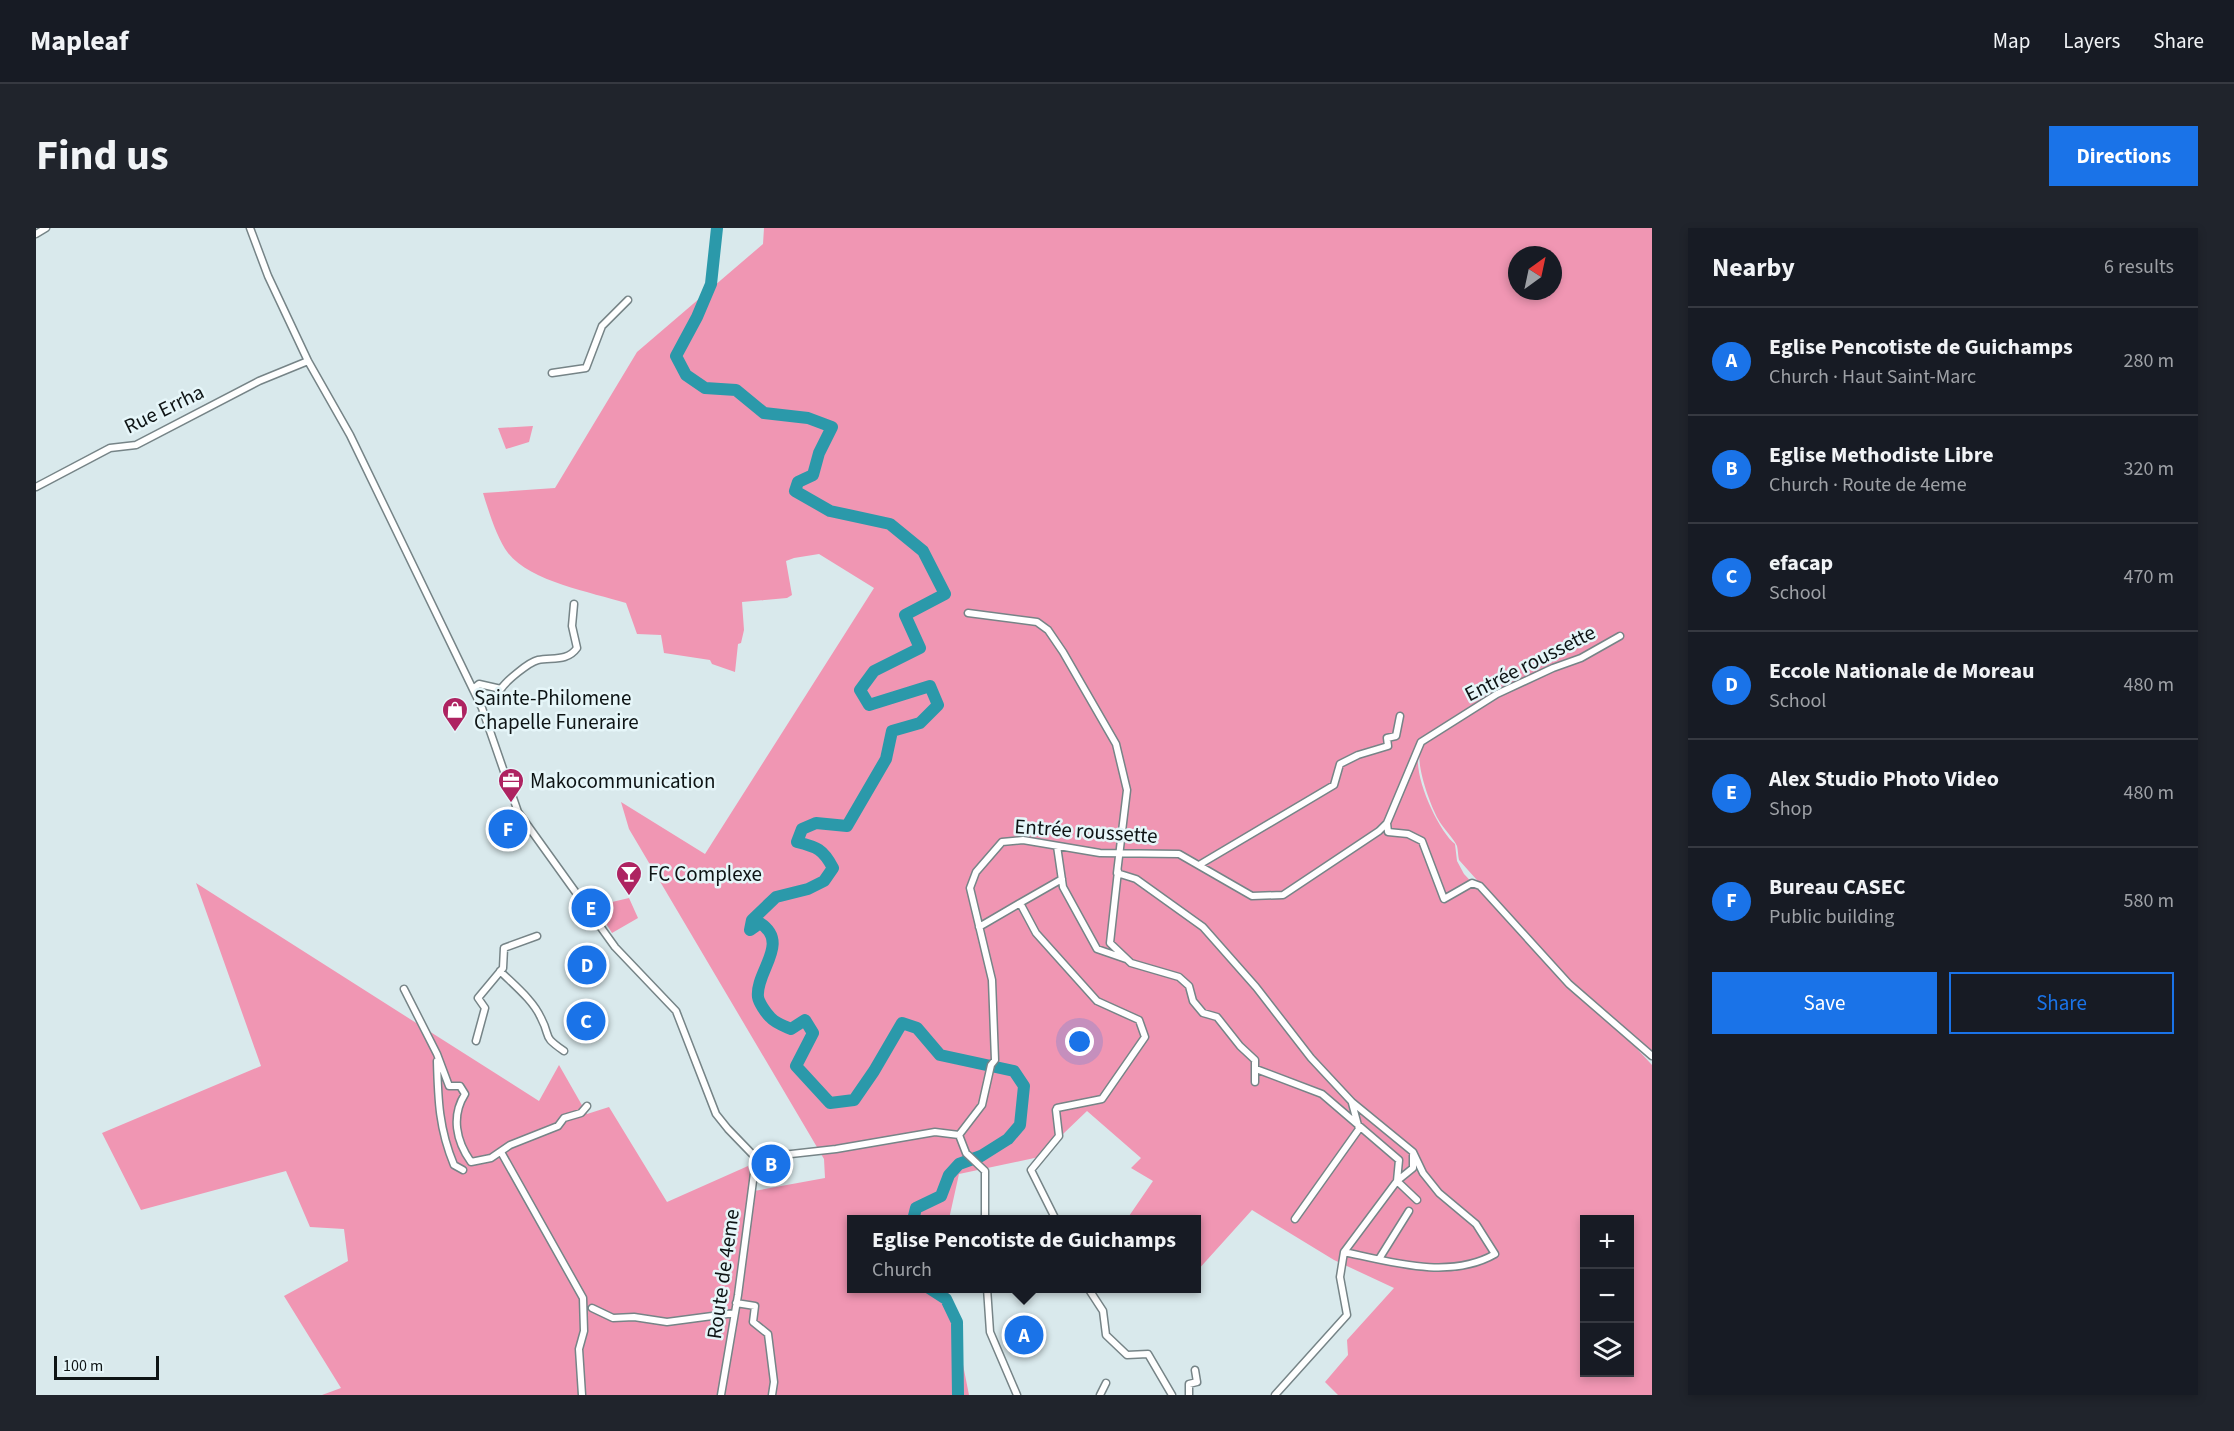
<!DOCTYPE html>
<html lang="en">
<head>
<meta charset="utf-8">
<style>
  body { margin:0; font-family:"Source Sans 3",sans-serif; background:#20242c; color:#f1f3f6 }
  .controls { position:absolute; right:18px; bottom:18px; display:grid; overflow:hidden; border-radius:0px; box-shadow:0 3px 9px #0003 }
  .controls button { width:54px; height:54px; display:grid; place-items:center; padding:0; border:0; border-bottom:2px solid #363941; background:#171b24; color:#f1f3f6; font:30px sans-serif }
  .compass { position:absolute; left:1472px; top:18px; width:54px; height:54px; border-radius:50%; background:#171b24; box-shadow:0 3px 9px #0003; rotate:33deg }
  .scale { position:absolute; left:18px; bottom:15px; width:105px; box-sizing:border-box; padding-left:6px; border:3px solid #0e1415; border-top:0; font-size:16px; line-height:21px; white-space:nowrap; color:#0e1415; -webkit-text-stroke:4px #e6f6f9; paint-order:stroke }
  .you { position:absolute; left:1044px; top:814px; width:21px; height:21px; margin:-15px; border:4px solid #fff; border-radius:50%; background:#1a73e8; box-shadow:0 0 0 9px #1a73e833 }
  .badge { display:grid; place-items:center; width:39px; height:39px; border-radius:50%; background:#1a73e8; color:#fff; font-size:20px; font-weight:700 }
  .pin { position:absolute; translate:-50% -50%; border:3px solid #fff; box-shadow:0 2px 6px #0006 }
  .popup { position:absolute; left:811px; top:987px; width:354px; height:78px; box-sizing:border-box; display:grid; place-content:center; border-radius:0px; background:#171b24; filter:drop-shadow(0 2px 4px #0005); font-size:20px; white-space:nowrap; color:#9ea1a6 }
  .popup b { font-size:22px; color:#f1f3f6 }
  .popup::after { content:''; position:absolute; left:50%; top:100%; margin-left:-12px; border:12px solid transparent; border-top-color:#171b24 }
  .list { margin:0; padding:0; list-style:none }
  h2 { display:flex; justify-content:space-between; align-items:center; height:78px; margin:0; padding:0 24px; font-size:26px }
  h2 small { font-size:20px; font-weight:400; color:#9ea1a6 }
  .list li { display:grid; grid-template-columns:39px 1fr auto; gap:18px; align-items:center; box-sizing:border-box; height:108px; padding:0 24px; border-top:2px solid #363941 }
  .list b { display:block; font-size:22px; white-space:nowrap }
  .list p { margin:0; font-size:20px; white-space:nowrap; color:#9ea1a6 }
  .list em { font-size:20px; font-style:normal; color:#9ea1a6 }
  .actions { display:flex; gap:12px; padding:18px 24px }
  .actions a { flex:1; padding:14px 0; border:2px solid #1a73e8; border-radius:0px; text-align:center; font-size:21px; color:#1a73e8 }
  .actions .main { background:#1a73e8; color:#fff }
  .icon { flex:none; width:33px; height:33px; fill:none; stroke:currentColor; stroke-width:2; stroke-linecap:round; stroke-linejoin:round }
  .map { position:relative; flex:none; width:1616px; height:1167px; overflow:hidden; border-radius:0px }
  header { display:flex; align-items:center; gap:36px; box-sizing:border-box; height:84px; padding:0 30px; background:#171b24; border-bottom:2px solid #363941 }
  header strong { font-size:28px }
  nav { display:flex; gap:33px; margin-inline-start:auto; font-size:21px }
  .intro { display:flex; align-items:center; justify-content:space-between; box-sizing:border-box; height:144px; padding:0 36px }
  h1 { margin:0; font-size:42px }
  .button { padding:15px 27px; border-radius:0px; background:#1a73e8; color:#fff; font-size:21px; font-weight:700 }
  main { display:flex; gap:36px; padding:0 36px }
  aside { flex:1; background:#171b24; border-radius:0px; box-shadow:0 3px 9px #0003 }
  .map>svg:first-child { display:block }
  .green { fill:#f096b3; fill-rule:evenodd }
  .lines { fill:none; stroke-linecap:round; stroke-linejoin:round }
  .river { stroke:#2b99aa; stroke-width:12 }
  .minor-casing { stroke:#768487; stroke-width:9 }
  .minor { stroke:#fff; stroke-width:6 }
  .labels { text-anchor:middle; stroke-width:5; stroke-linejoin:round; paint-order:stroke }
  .street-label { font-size:21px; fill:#0e1415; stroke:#e6f6f9 }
  .poi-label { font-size:21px; fill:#0e1415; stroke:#e6f6f9; text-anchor:start }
</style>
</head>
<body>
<header>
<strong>Mapleaf</strong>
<nav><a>Map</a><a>Layers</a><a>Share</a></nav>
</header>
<div class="intro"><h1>Find us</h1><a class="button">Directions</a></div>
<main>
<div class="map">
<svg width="1616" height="1167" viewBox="0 0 1616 1167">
  <rect width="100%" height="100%" fill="#d9e9ec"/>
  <path class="green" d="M728 0H1616V826L1536 758 1423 632C1422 628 1422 622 1421 618 1419 612 1406 599 1402 591 1394 576 1380 538 1384 522 1374 542 1402 603 1419 616L1421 633 1428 646 1538 763 1591 810 1616 837V1167H1302L1289 1154 1312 1127 1311 1112 1358 1060 1298 1032 1216 982 1161 1043 1160 992 1091 991 1117 953 1095 940 1105 930 1051 883 1003 929 923 946 913 991 816 992V1060L912 1061 933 1167H286L305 1160 248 1068 312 1033 308 1001 274 999 250 943 105 982 66 905 225 838 160 655 503 873 523 837 551 886 573 879 631 974 712 938 718 963 789 950 788 931 593 601 585 574 669 626 838 360 783 326 758 330 750 333 756 367 751 370 706 374 708 402 705 415 702 416 699 444 676 436 674 432 628 425 625 407 601 406 590 375C555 364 495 354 472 325 461 311 452 281 447 265L519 260 601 124 727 16ZM1481 27H1517V63H1481ZM1548 992H1594V1144H1548Z
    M497 198 493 214 470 221 462 200Z
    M593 670 602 690 576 705 559 678Z"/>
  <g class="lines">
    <path class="river" d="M681 0 675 56 661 89 640 128 650 147 669 160 700 162 728 185 772 190 796 199 783 225 777 247 762 254 759 263 794 283 854 296 887 323 909 366 869 387 884 420 838 443 824 462 833 477 894 458 902 477 884 495 856 503 850 531 811 598 780 595 766 601 761 614C781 619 787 621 797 640L788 653 772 661 740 669 716 692 714 702 724 695C755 715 719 744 722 769 723 775 730 785 734 789 739 795 748 798 755 801L769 792 777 805 760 838 794 875 818 872 838 843 866 795 881 800 904 827 978 843 988 858 984 897 972 911 945 928 923 936 913 947 905 968 880 980 877 992
      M893 1060 910 1071 921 1094 922 1167"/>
    <defs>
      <path id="minor" d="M214 0 232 48 272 133 314 207 446 480 482 584 579 719 640 783 680 886 692 901 720 930 800 921 899 904 923 907 930 925 949 943V992
        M0 6 10 0
        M516 145 550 140 566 98 592 72
        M0 259 74 220 100 217 223 153 272 133
        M932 385 1001 394 1012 402 1027 424 1080 516 1091 562 1081 645 1100 651 1167 699 1220 759 1275 830 1316 874 1377 924 1387 945 1403 965 1440 996 1459 1026C1414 1052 1355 1034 1308 1024
        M437 461 443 456 465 461C470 453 493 434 502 432 516 429 531 434 541 420L536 398 538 376
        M1351 595 1352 604 1372 606 1386 613 1408 671 1436 655 1444 658 1533 756 1616 828
        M1021 618 1027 659 1061 721 1090 731
        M1163 637 1298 557 1304 536 1322 527 1352 518 1351 510 1360 508 1364 488
        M1082 643 1074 715 1095 735 1143 749 1153 758 1157 773 1167 785 1181 789 1204 818 1219 832V854
        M943 699 984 675
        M464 743C478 757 497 772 505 790 516 811 505 807 528 823
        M368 761 401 826 413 858H424L429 866C415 888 420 913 435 934L455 930 474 917 522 898 528 890 545 885 551 878
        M440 813 449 780 442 770 467 740 468 720 501 708
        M401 833C402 872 403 901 418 937L427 942
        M1220 841 1286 866 1363 932 1361 953 1381 972
        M1021 880 1066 871 1109 809 1103 792 1061 773 1000 705 984 675 1026 651
        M923 907 946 877 955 837 959 832 956 752 934 660 940 644 966 614 987 612 1064 625 1143 626 1216 668 1247 667 1343 603 1351 595 1385 514 1461 466 1517 440 1545 430 1584 408
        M465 924 547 1070 548 1103 543 1121 546 1167
        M1259 991 1323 901 1316 875
        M1020 992 995 942 1023 908 1020 882
        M1343 1031 1373 983
        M951 1060 954 1104 981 1167
        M1052 1060 1067 1083 1070 1107 1091 1127 1112 1126 1136 1167
        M700 1075 719 1078 717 1094 732 1106 738 1154 736 1167
        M556 1080 577 1090 598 1089 631 1094 699 1085
        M685 1167 702 1067 720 930
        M1064 1167 1070 1155
        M1153 1167V1156L1161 1154 1159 1142
        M1239 1167 1311 1087 1304 1049 1308 1024 1361 953 1377 940V927"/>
    </defs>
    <use href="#minor" class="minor-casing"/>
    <use href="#minor" class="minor"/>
  </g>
  <defs>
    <symbol id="shop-pin" viewBox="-11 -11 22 30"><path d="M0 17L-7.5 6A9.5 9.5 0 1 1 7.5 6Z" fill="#ae2361" stroke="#e6f6f9"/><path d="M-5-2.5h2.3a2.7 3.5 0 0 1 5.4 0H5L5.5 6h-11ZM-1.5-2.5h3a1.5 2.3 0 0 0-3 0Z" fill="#fff"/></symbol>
    <symbol id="office-pin" viewBox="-11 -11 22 30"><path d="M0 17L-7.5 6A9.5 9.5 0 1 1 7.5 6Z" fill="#ae2361" stroke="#e6f6f9"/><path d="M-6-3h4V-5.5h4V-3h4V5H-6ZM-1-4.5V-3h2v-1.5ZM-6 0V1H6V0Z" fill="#fff"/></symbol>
    <symbol id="bar-pin" viewBox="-11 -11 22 30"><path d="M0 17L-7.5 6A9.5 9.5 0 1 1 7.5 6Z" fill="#ae2361" stroke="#e6f6f9"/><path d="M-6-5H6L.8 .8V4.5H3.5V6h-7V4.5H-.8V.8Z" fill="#fff"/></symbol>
  </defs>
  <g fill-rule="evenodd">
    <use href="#shop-pin" x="404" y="467" width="30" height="40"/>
    <use href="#office-pin" x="460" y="538" width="30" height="40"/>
    <use href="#bar-pin" x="578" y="631" width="30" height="40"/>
  </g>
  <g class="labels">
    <g class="street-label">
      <text transform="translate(128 181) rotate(-26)" y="7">Rue Errha</text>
      <text transform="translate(1494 435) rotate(-27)" y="7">Entrée roussette</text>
      <text transform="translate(1050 603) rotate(4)" y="7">Entrée roussette</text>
      <text transform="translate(687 1046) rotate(-82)" y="7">Route de 4eme</text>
    </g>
    <g class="poi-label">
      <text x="438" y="477">Sainte-Philomene<tspan x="438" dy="24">Chapelle Funeraire</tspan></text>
      <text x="494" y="560">Makocommunication</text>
      <text x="612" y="653">FC Complexe</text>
    </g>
  </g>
</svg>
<div class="controls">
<button>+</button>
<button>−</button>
<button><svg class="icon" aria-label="layers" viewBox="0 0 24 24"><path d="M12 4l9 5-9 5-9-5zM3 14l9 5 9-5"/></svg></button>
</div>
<svg class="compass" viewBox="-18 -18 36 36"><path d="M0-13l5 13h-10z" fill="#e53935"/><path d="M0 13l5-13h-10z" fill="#9ea1a6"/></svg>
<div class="scale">100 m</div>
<div class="you"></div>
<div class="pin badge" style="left:988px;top:1107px">A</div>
<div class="popup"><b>Eglise Pencotiste de Guichamps</b>Church</div>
<div class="pin badge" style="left:735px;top:936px">B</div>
<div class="pin badge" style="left:550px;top:793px">C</div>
<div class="pin badge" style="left:551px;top:737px">D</div>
<div class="pin badge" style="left:555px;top:680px">E</div>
<div class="pin badge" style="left:472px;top:601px">F</div>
</div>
<aside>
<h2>Nearby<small>6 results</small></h2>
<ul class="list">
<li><span class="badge">A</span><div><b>Eglise Pencotiste de Guichamps</b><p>Church · Haut Saint-Marc</p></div><em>280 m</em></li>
<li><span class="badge">B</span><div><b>Eglise Methodiste Libre</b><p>Church · Route de 4eme</p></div><em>320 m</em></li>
<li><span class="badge">C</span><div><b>efacap</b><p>School</p></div><em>470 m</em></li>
<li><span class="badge">D</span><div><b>Eccole Nationale de Moreau</b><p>School</p></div><em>480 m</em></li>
<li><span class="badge">E</span><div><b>Alex Studio Photo Video</b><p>Shop</p></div><em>480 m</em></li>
<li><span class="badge">F</span><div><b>Bureau CASEC</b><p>Public building</p></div><em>580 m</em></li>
</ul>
<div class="actions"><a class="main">Save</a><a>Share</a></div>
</aside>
</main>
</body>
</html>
